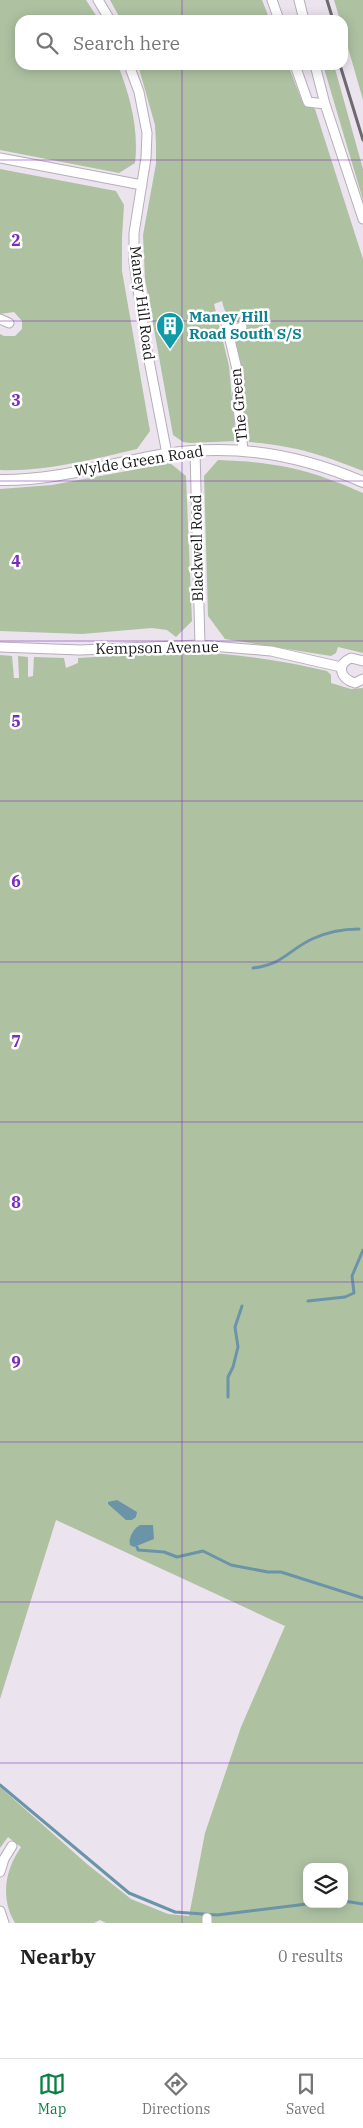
<!DOCTYPE html>
<html lang="en">
<head>
<meta charset="utf-8">
<style>
  body { margin:0; font-family:"IBM Plex Serif",serif; background:#f6f6f6; color:#222 }
  .controls { position:absolute; right:15px; bottom:15px; display:grid; overflow:hidden; border-radius:10px; box-shadow:0 2px 12px #0003 }
  .controls button { width:45px; height:45px; display:grid; place-items:center; padding:0; border:0; border-bottom:1px solid #e0e0e0; background:#fff; color:#222; font:25px sans-serif }
  .list { margin:0; padding:0; list-style:none }
  h2 { display:flex; justify-content:space-between; align-items:center; height:65px; margin:0; padding:0 20px; font-size:21px }
  h2 small { font-size:16px; font-weight:400; color:#767676 }
  .icon { flex:none; width:28px; height:28px; fill:none; stroke:currentColor; stroke-width:2; stroke-linecap:round; stroke-linejoin:round }
  .map { position:relative; flex:none; width:363px; height:1923px; overflow:hidden }
  .search { position:absolute; background:#fff; box-shadow:0 2px 12px #0003; left:15px; right:15px; top:15px; height:55px; display:flex; align-items:center; gap:12px; box-sizing:border-box; padding:0 18px; border-radius:15px; color:#767676; font-size:19px }
  .sheet { height:135px; background:#fff }
  nav { display:flex; justify-content:space-around; align-items:center; box-sizing:border-box; height:70px; border-top:1px solid #e0e0e0; background:#fff; font-size:14px; color:#767676 }
  nav a { display:grid; justify-items:center; gap:2px }
  nav .on { color:#0b8043 }
  .map>svg:first-child { display:block }
  .green { fill:#aec2a2; fill-rule:evenodd }
  .water { fill:#6b94a8 }
  .lines { fill:none; stroke-linecap:round; stroke-linejoin:round }
  .stream { stroke:#6b94a8; stroke-width:3 }
  .minor-casing { stroke:#b6aeb9; stroke-width:11 }
  .tertiary-casing { stroke:#b6aeb9; stroke-width:12 }
  .minor { stroke:#fff; stroke-width:9 }
  .tertiary { stroke:#fff; stroke-width:10 }
  .rail { stroke:#6d696f; stroke-width:3 }
  .grid { fill:none; stroke:#7b2cbf; stroke-width:1; stroke-opacity:0.55 }
  .labels { text-anchor:middle; stroke-width:5; stroke-linejoin:round; paint-order:stroke }
  .street-label { font-size:15px; fill:#171518; stroke:#fff }
  .culture-label { font-size:15px; font-weight:bold; fill:#0d838f; stroke:#fff; text-anchor:start }
  .grid-label { font-size:16px; text-anchor:middle; font-weight:bold; fill:#7b2cbf; stroke:#fff; stroke-width:5; stroke-linejoin:round; paint-order:stroke }
</style>
</head>
<body>
<div class="map">
<svg width="363" height="1923" viewBox="0 0 363 1923">
  <rect width="100%" height="100%" fill="#ebe3ee"/>
  <path class="green" d="M0 0H86L99 20H20V65H118C130 96 139 129 135 163L119 173 0 150Z
    M110 0H262L270 20H121Z
    M334 0H363V100L343 30V20H340Z
    M138 65H288L302 101 315 109 363 259V471C320 454 296 446 249 442L243 413 242 374 234 340 243 323C228 323 225 313 222 301L214 304 229 366 236 441 190 443 183 442 173 435 145 279 143 235 156 164V144L155 125Z
    M323 65H334L363 169V200Z
    M0 169 116 191 124 205 122 238V271L150 431 137 449C95 459 43 472 0 470V334L4 336H15L22 329V321L14 312 0 314Z
    M218 460C277 462 309 469 363 493V653L338 647 336 653 331 656 225 639 208 616 204 476Z
    M170 463 186 476 192 621 176 637 167 630 152 628 82 634 0 631V489L52 485Z
    M183 652C232 653 280 660 327 671L331 675V683L351 689 363 688V1923H212L211 1917 203 1918V1923H106L100 1920 94 1923H15C0 1898 5 1870 21 1847L8 1837 0 1848V1787L87 1864 131 1899 168 1914 189 1916 205 1833 241 1727 285 1626 56 1520 0 1699V655L12 656 14 678H19L18 656 28 657V677L33 676 34 657 64 658 66 668 78 663V658ZM307 1867H344V1904H307Z"/>
  <path class="water" d="M117 1500 137 1512 136 1517 132 1520H126L108 1504V1502Z
    M140 1525H153L154 1539 134 1547 130 1545C128 1538 134 1528 140 1525Z"/>
  <g class="lines">
    <path class="stream" d="M253 968C284 964 287 951 312 939 327 932 343 929 359 929
      M308 1301 345 1297 354 1293 352 1276 363 1250
      M228 1397V1377L233 1367 238 1347 235 1327 242 1306
      M137 1547 138 1550 164 1552 177 1557 203 1551 231 1565 268 1572H281L363 1598
      M0 1785 129 1893 175 1912 217 1915 307 1904
      M344 1901 363 1904"/>
    <defs>
      <path id="minor" d="M98 0 110 20
        M272 0 279 20
        M299 0 304 20
        M129 65 139 92 147 133 146 158 134 233V262L147 350 167 454
        M295 65 308 102 325 104
        M315 65 325 104 363 219
        M0 158 142 185
        M0 319 9 323
        M226 323 240 382 237 398 243 450
        M228 331 242 327
        M195 451 200 645
        M0 647 80 650 200 645 271 651 341 667
        M363 661 351 658C335 665 341 679 355 683L363 679
        M0 1872 4 1859 12 1846
        M0 1911 4 1923
        M207 1918V1923"/>
      <path id="tertiary" d="M0 480C56 481 111 463 166 454 235 443 299 454 363 482"/>
    </defs>
    <use href="#minor" class="minor-casing"/>
    <use href="#tertiary" class="tertiary-casing"/>
    <use href="#minor" class="minor"/>
    <use href="#tertiary" class="tertiary"/>
    <path class="rail" d="M327 0 333 20
      M340 65 363 140"/>
  </g>
  <path class="grid" d="M182 0V20M182 65V1923M0 160H363M0 321H363M0 481H363M0 641H363M0 801H363M0 962H363M0 1122H363M0 1282H363M0 1442H363M0 1602H363M0 1763H363"/>
  <defs>
    <symbol id="building-pin" viewBox="-11 -11 22 30"><path d="M0 17L-7.5 6A9.5 9.5 0 1 1 7.5 6Z" fill="#0f9aa8" stroke="#fff"/><path d="M-4-6H4V6H1V3H-1V6H-4ZM-2.5-4.3h1.7v1.8h-1.7ZM.8-4.3h1.7v1.8H.8ZM-2.5-1h1.7V.8h-1.7ZM.8-1h1.7V.8H.8Z" fill="#fff"/></symbol>
  </defs>
  <g fill-rule="evenodd">
    <use href="#building-pin" x="154" y="310" width="32" height="43"/>
  </g>
  <g class="labels">
    <g class="street-label">
      <text transform="translate(142 303) rotate(83)" y="5">Maney Hill Road</text>
      <text transform="translate(239 405) rotate(-95)" y="5">The Green</text>
      <text transform="translate(139 461) rotate(-9)" y="5">Wylde Green Road</text>
      <text transform="translate(197 548) rotate(-91)" y="5">Blackwell Road</text>
      <text transform="translate(157 648) rotate(-1)" y="5">Kempson Avenue</text>
    </g>
    <g class="culture-label">
      <text x="189" y="322">Maney Hill<tspan x="189" dy="17">Road South S/S</tspan></text>
    </g>
  </g>
  <g class="grid-label">
    <text x="16" y="246">2</text>
    <text x="16" y="406">3</text>
    <text x="16" y="567">4</text>
    <text x="16" y="727">5</text>
    <text x="16" y="887">6</text>
    <text x="16" y="1047">7</text>
    <text x="16" y="1208">8</text>
    <text x="16" y="1368">9</text>
  </g>
</svg>
<div class="controls">
<button><svg class="icon" aria-label="layers" viewBox="0 0 24 24"><path d="M12 4l9 5-9 5-9-5zM3 14l9 5 9-5"/></svg></button>
</div>
<div class="search"><svg class="icon" aria-label="search" viewBox="0 0 24 24"><circle cx="10" cy="10" r="6"/><path d="M15 15l6 6"/></svg>Search here</div>
</div>
<section class="sheet">
<h2>Nearby<small>0 results</small></h2>
<ul class="list">
</ul>
</section>
<nav>
<a class="on"><svg class="icon" aria-label="map" viewBox="0 0 24 24"><path d="M3 6l6-2 6 2 6-2v14l-6 2-6-2-6 2zM9 4v14M15 6v14"/></svg>Map</a>
<a><svg class="icon" aria-label="directions" viewBox="0 0 24 24"><path d="M12 3l9 9-9 9-9-9zM9 14v-3h6M13 9l2 2-2 2"/></svg>Directions</a>
<a><svg class="icon" aria-label="saved" viewBox="0 0 24 24"><path d="M7 4h10v16l-5-4-5 4z"/></svg>Saved</a>
</nav>
</body>
</html>
